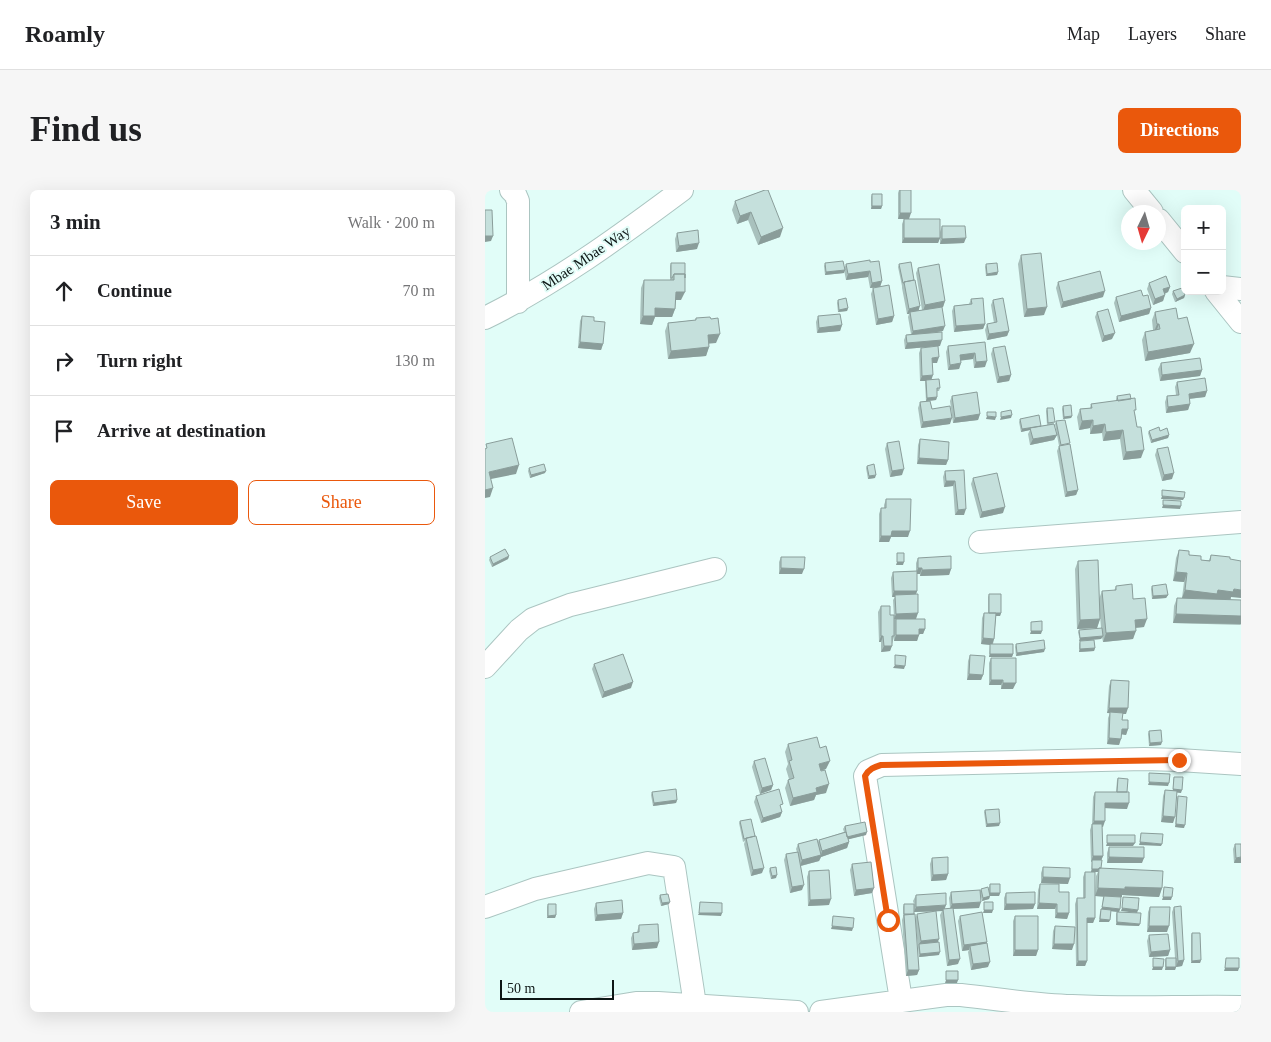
<!DOCTYPE html>
<html lang="en">
<head>
<meta charset="utf-8">
<style>
  body { margin:0; font-family:"Times New Roman",serif; background:#f6f6f6; color:#202124 }
  .controls { position:absolute; right:15px; top:15px; display:grid; overflow:hidden; border-radius:8px; box-shadow:0 5px 20px #0002 }
  .controls button { width:45px; height:45px; display:grid; place-items:center; padding:0; border:0; border-bottom:1px solid #e0e0e0; background:#fff; color:#202124; font:25px sans-serif }
  .compass { position:absolute; left:636px; top:15px; width:45px; height:45px; border-radius:50%; background:#fff; box-shadow:0 5px 20px #0002; rotate:185deg }
  .scale { position:absolute; left:15px; bottom:12px; width:114px; box-sizing:border-box; padding-left:5px; border:2px solid #0e1716; border-top:0; font-size:14px; line-height:18px; white-space:nowrap; color:#0e1716; -webkit-text-stroke:4px #e1fdf8; paint-order:stroke }
  .stop { position:absolute; width:15px; height:15px; margin:-11px; border:4px solid #ea580c; border-radius:50%; background:#fff }
  .stop.end { background:#ea580c; border-color:#fff; box-shadow:0 1px 5px #0008 }
  .list { margin:0; padding:0; list-style:none }
  h2 { display:flex; justify-content:space-between; align-items:center; height:65px; margin:0; padding:0 20px; font-size:21px }
  h2 small { font-size:16px; font-weight:400; color:#757577 }
  .list li { display:grid; grid-template-columns:32px 1fr auto; gap:15px; align-items:center; box-sizing:border-box; height:70px; padding:0 20px; border-top:1px solid #e0e0e0 }
  .list b { display:block; font-size:19px; white-space:nowrap }
  .list em { font-size:16px; font-style:normal; color:#757577 }
  .actions { display:flex; gap:10px; padding:15px 20px }
  .actions a { flex:1; padding:11px 0; border:1px solid #ea580c; border-radius:8px; text-align:center; font-size:18px; color:#ea580c }
  .actions .main { background:#ea580c; color:#fff }
  .icon { flex:none; width:28px; height:28px; fill:none; stroke:currentColor; stroke-width:2; stroke-linecap:round; stroke-linejoin:round }
  .map { position:relative; flex:none; width:756px; height:822px; overflow:hidden; border-radius:8px }
  header { display:flex; align-items:center; gap:30px; box-sizing:border-box; height:70px; padding:0 25px; background:#fff; border-bottom:1px solid #e0e0e0 }
  header strong { font-size:24px }
  nav { display:flex; gap:28px; margin-inline-start:auto; font-size:18px }
  .intro { display:flex; align-items:center; justify-content:space-between; box-sizing:border-box; height:120px; padding:0 30px }
  h1 { margin:0; font-size:35px }
  .button { padding:12px 22px; border-radius:8px; background:#ea580c; color:#fff; font-size:18px; font-weight:700 }
  main { display:flex; gap:30px; padding:0 30px }
  aside { flex:1; background:#fff; border-radius:8px; box-shadow:0 5px 20px #0002 }
  .map>svg:first-child { display:block }
  .lines { fill:none; stroke-linecap:round; stroke-linejoin:round }
  .minor-casing { stroke:#abc5c1; stroke-width:24 }
  .minor { stroke:#fff; stroke-width:22 }
  .wall { fill:#a9c1bd }
  .shaded-wall { fill:#8a9d9a }
  .building { fill:#c5e0dc; stroke:#8a9d9a }
  .route { stroke:#ea580c; stroke-width:6 }
  .labels { text-anchor:middle; stroke-width:4; stroke-linejoin:round; paint-order:stroke }
  .street-label { font-size:15px; fill:#0e1716; stroke:#e1fdf8 }
</style>
</head>
<body>
<header>
<strong>Roamly</strong>
<nav><a>Map</a><a>Layers</a><a>Share</a></nav>
</header>
<div class="intro"><h1>Find us</h1><a class="button">Directions</a></div>
<main>
<aside>
<h2>3 min<small>Walk · 200 m</small></h2>
<ul class="list">
<li><svg class="icon" aria-label="ahead" viewBox="0 0 24 24"><path d="M12 20V5M6 11l6-6 6 6"/></svg><div><b>Continue</b></div><em>70 m</em></li>
<li><svg class="icon" aria-label="right" viewBox="0 0 24 24"><path d="M7 20v-9h11M14 6l5 5-5 5"/></svg><div><b>Turn right</b></div><em>130 m</em></li>
<li><svg class="icon" aria-label="arrive" viewBox="0 0 24 24"><path d="M6 21V4h12l-3 4 3 4H6"/></svg><div><b>Arrive at destination</b></div></li>
</ul>
<div class="actions"><a class="main">Save</a><a>Share</a></div>
</aside>
<div class="map">
<svg width="756" height="822" viewBox="0 0 756 822">
  <rect width="100%" height="100%" fill="#e1fdf8"/>
  <g class="lines">
    <defs>
      <path id="minor" d="M26 0 30 4 33 11V112
        M649 0 667 22
        M674 30 700 62
        M737 97 756 99
        M731 101 756 132
        M0 128C71 93 134 47 197 0
        M495 352 756 332
        M0 477 34 440 48 429 85 415 230 379
        M0 717 50 699 163 673 189 677 210 815
        M416 810 380 586 383 581 397 575 659 569 694 570 756 574
        M96 822 151 813H173L312 822
        M336 822 461 805H476C513 809 550 815 587 816 643 819 700 816 756 817"/>
    </defs>
    <use href="#minor" class="minor-casing"/>
    <use href="#minor" class="minor"/>
  </g>
  <path class="wall" d="M280 0 295 47 273 55 263 30 252 34 247 20 250 11Z
    M414 0H415L424 29H413V3Z
    M387 4 397 16 396 19H386V7Z
    M419 29 455 42 457 36 479 53 455 54V48L453 53H417V34Z
    M192 43 212 59 191 62 190 49Z
    M536 65 559 125 539 127 533 74Z
    M385 72 397 91 395 97 385 98 383 87 361 90 359 80V83L340 85 339 76 340 73 359 79 361 74Z
    M186 73 196 110H191L190 119 187 127H170L167 135 155 134 156 98 159 90H185V76Z
    M414 74 434 120H437L431 83 433 78 460 111 458 117H457L458 141 453 142 455 156 420 159 419 150 421 145 426 144 423 127 424 124H422L417 98V96L413 77Z
    M501 74 513 82 512 85 501 86 500 77Z
    M573 92 618 107 576 118 571 98Z
    M664 93 685 97 683 102 680 104 678 111 668 115 662 99Z
    M388 98 409 126 407 132 391 135 386 104Z
    M688 101 700 105 699 108 690 112 687 104Z
    M658 106 666 118 664 124 634 132 629 113 631 107Z
    M486 109 500 134 498 139 469 142 467 121 469 116 484 114Z
    M353 110 363 118 362 121 353 122 352 113Z
    M508 110 524 141 522 146 502 150 500 140 502 134 509 133 506 115Z
    M612 122 627 149 617 152 610 127Z
    M670 122 693 129 705 163 660 171 657 150 660 142 668 140 667 130Z
    M97 126 109 131 118 154 116 160 93 158 95 131Z
    M333 126 357 135 355 141 332 143 331 132Z
    M211 128 231 153H224V157L221 166 183 169 180 141 183 133 210 130Z
    M500 152V177L489 178 488 169 476 170V173L474 179 463 180 461 162 463 156Z
    M436 158 452 173H447L446 190 455 198 454 201H452V207L451 210 445 211 447 219 465 234 436 238 433 218 435 212 441 211 440 193V191H435L434 163Z
    M508 158 526 185 524 191 512 193 506 164Z
    M676 173 717 180 715 186 675 191 673 179Z
    M692 192 722 201 720 207 704 209 705 214 703 220 681 223 680 212 682 206 691 205 690 197Z
    M467 206 495 224 493 230 468 233 465 211Z
    M632 206 650 224 656 268 638 270 635 249 618 251 617 243 605 244V238L594 240 592 227 595 219 605 218 606 214 631 211V209Z
    M578 216 587 226 586 228 578 229 577 219Z
    M562 218 569 234 572 245 569 250 545 255 543 244 545 240 536 242 534 232 535 229 556 236 562 235 561 221Z
    M571 231 593 300 591 305 580 307 572 261 574 256 570 234Z
    M664 241 684 245 683 248 666 253 663 243Z
    M435 249 463 270 461 275 432 274 433 255Z
    M402 253 417 285 405 287 400 259Z
    M672 259 687 289 677 291 670 265Z
    M382 276 390 288 383 289 381 278Z
    M44 278 60 283 45 288 43 281Z
    M479 280V325H470L468 296 459 297 458 287 460 281Z
    M488 288 518 323 495 328 486 294Z
    M401 309 423 347H406L404 352H394V324L396 318H399V315Z
    M694 360 716 370H724L726 365 746 407V409L756 435 688 433 689 416 692 408H697L699 392 688 391 691 368Z
    M24 366 23 369 7 377 4 370 5 367Z
    M296 367 317 384H294V372Z
    M433 368 466 379 464 385 435 386V384H432V401L431 404V429L440 439 438 444H434L432 451H409V447L405 461 396 462V452H394L393 422 396 416 405 425 409 427 408 410 410 407H407L406 388 408 382 431 381V373Z
    M593 371 614 409 617 401H629L631 396 648 409 659 437 651 438 648 449 618 452 617 447 616 449 599 450 610 458 609 461 594 462V454L595 451 593 442 594 440 616 438 614 413 615 429 612 438 592 439 590 379Z
    M667 396 683 405 681 408 667 409 666 399Z
    M504 404 516 423 515 426H511L509 449 508 454 528 464 527 467H504L505 455 496 454 497 428 499 423H503V407Z
    M531 454 559 462 531 466 530 457Z
    M485 465 498 485 496 490H482L483 471Z
    M506 468 528 499H516V495H504V473Z
    M109 474 146 498 117 508 107 479Z
    M626 490 641 524H638L637 530 643 539 641 545 636 544 634 555 622 554 623 528 625 523H622L624 496Z
    M664 541 676 555 664 556 663 544Z
    M303 554 341 579 335 581 341 603 331 605 329 610 305 616 300 598 303 590 304 589 301 579 303 574 300 562Z
    M269 571 288 595 286 600 275 604 267 577Z
    M689 587 696 603 692 602 688 633 676 632 678 606 680 600 688 601V590Z
    M633 588 642 619 620 618 617 637 618 666 616 670V678L677 698 674 707 637 705V707H635V719L634 722 654 736 631 735V724L632 722 625 721 624 732H614L615 722 617 719 618 707 610 706 611 686 613 682H610V728L608 733H602V771L600 776H591L590 714 592 708H598V687L600 682H606L607 672H606L605 640 607 634 608 607 610 602H631L632 590Z
    M167 602 192 610 191 613 168 616 166 605Z
    M271 606 297 622 295 627 276 633 269 612Z
    M693 606 699 638 690 637 692 609Z
    M500 620 514 636 501 637 499 622Z
    M255 631 270 646 277 683 266 686 259 654 260 651 258 652 254 633Z
    M360 636 381 645 363 649 364 652 362 658 336 667 334 671 316 676 317 700 305 703 299 670 301 664 312 662 311 659 313 654 333 652 334 650 359 642 358 639Z
    M750 654 756 673H749L748 659Z
    M624 657 657 673H622V663Z
    M447 668 463 684 461 690 446 691 445 674Z
    M367 674 387 703 369 706 365 680Z
    M558 677 583 694 556 693V683Z
    M285 678 291 688 286 689 284 681Z
    M324 681 344 715 323 716 322 687Z
    M505 694 515 703 514 706H505L504 709 497 711 495 703 494 718 468 719 473 774 462 776 455 725 457 721 429 722 434 780 432 785 421 786 417 730 418 727V717L419 714H429L428 711 431 705 460 719 465 718 464 708 466 702 495 701 496 699 504 701V697Z
    M555 694 584 723 582 729 570 728V719H552L553 700Z
    M521 703 550 714 548 719 519 720V708Z
    M175 705 184 714 176 716 174 708Z
    M111 713 138 723 136 729 110 731 109 719Z
    M63 714 71 725 70 728H62V717Z
    M665 717 682 742H662L663 722Z
    M689 717 699 770 697 776 691 777 690 780H680V770L681 768H690L687 722Z
    M432 724 453 752 454 765 434 767 430 729Z
    M475 726 501 753 503 777 486 780 483 762 484 760 477 761 473 731Z
    M530 726 553 760 551 766H528V731Z
    M154 735 172 758 147 760 146 748 148 743 152 742Z
    M570 736 587 760 567 759 568 741Z
    M707 743 716 770 715 773H706V745Z
    M664 745 685 760 683 766 664 767 662 751Z"/>
  <path class="shaded-wall" d="M387 16H397L396 19H386Z
    M266 22 263 30 252 34 255 26Z
    M415 23H426L424 29H413Z
    M298 38 295 47 273 55 276 47Z
    M0 46H8L6 51 0 52Z
    M419 48H455L453 53H417Z
    M481 48 479 53 455 54 457 49Z
    M214 53 212 59 191 62 194 56Z
    M360 80 359 83 340 85 341 82Z
    M385 81 383 87 361 90 363 84Z
    M513 82 512 85 501 86 502 84Z
    M397 91 395 97 385 98 387 93Z
    M685 97 683 102 676 105 678 99Z
    M620 101 618 107 576 118 578 112Z
    M191 102H200L196 110H188Z
    M680 105 678 111 668 115 670 109Z
    M700 105 699 108 690 112 692 109Z
    M460 111 458 117 438 121 440 115Z
    M435 116 433 122H425L424 124H422L424 119Z
    M562 117 559 125 539 127 542 119Z
    M170 118 190 119 187 127H170L167 135 155 134 158 126Z
    M363 118 362 121 353 122 354 120Z
    M666 118 664 124 634 132 636 126Z
    M409 126 407 132 391 135 393 129Z
    M500 134 498 139 469 142 471 136Z
    M672 134H674L671 142H669Z
    M357 135 355 141 332 143 334 138Z
    M460 136 458 141 426 146 428 141Z
    M524 141 522 146 502 150 504 144Z
    M630 143 627 149 617 152 619 146Z
    M235 144 231 153 220 154 223 145Z
    M457 150 455 156 420 159 422 153Z
    M95 152 118 154 116 160 93 158Z
    M709 154 705 163 660 171 663 162Z
    M224 157 221 166 183 169 186 161Z
    M490 163 488 169 473 171 475 165Z
    M454 167 452 173H445L447 168Z
    M502 171 500 177 489 178 491 172Z
    M476 173 474 179 463 180 465 175Z
    M717 180 715 186 675 191 677 185Z
    M448 185 446 191H435L437 186Z
    M526 185 524 191 512 193 514 187Z
    M722 201 720 207 702 209 704 204Z
    M452 207 451 210 441 211 442 208Z
    M705 214 703 220 681 223 683 217Z
    M495 224 493 230 468 233 470 228Z
    M527 225 526 228 515 230 516 227Z
    M502 226 511 227 510 230 501 229Z
    M587 226 586 228 578 229 579 227Z
    M467 228 465 234 436 238 438 232Z
    M608 230 605 238 594 240 597 231Z
    M620 234 617 243 605 244 608 236Z
    M556 236 555 238H545V240L536 242 537 239Z
    M638 240 635 249 618 251 621 242Z
    M572 245 569 250 545 255 548 249Z
    M684 245 683 248 666 253 667 250Z
    M659 260 656 268 638 270 641 262Z
    M434 268 463 270 461 275 432 274Z
    M34 275 31 284 1 290 4 282Z
    M419 279 417 285 405 287 407 281Z
    M61 281 60 283 45 288 46 285Z
    M689 283 687 289 677 291 679 285Z
    M391 285 390 288 383 289 384 286Z
    M461 291H470L468 296 459 297Z
    M8 298 5 307 0 308V300Z
    M593 300 591 305 580 307 582 302Z
    M677 306 699 308 698 310 676 309Z
    M678 315 696 316 695 319 677 318Z
    M520 317 518 323 495 328 497 322Z
    M481 319 479 325H470L473 320Z
    M407 341H425L423 347H406L404 352H394L396 346Z
    M24 366 23 369 7 377 8 374Z
    M412 372H419L418 375H411Z
    M296 378 319 379 317 384H294Z
    M433 378H437L435 384H431Z
    M466 379 464 385 435 386 437 380Z
    M691 382 702 383 699 392 688 391Z
    M749 399 756 400V408L746 407 745 410 697 408 700 400H733Z
    M409 401H432L430 407 410 405V407H407Z
    M683 405 681 408 667 409 668 406Z
    M433 423 431 429H409L411 424Z
    M504 423H516L515 426H502Z
    M691 424 756 426V434L688 433Z
    M615 429 612 438 592 439 595 430Z
    M662 429 659 437 647 438 650 430Z
    M434 439H440L438 444H432Z
    M546 441H557L556 444H545Z
    M651 441 648 449 618 452 621 443Z
    M411 445H434L432 451H409Z
    M396 446H398L396 452H394Z
    M618 446 616 449 594 451 595 448Z
    M498 448 509 449 507 455 496 454Z
    M399 456H407L405 461 396 462Z
    M610 458 609 461 594 462 595 459Z
    M560 459 559 462 531 466 532 463Z
    M505 464H528L527 467H504Z
    M410 475 420 476 419 479 408 478Z
    M484 484 498 485 496 490H482Z
    M506 490H518L516 495H504Z
    M148 492 146 498 117 508 119 502Z
    M518 493H531L528 499H516Z
    M624 518H643L641 524 622 523Z
    M637 539H643L641 545 635 544Z
    M624 548 636 549 634 555 622 554Z
    M677 552 676 555 664 556 665 553Z
    M345 571 341 579 331 582 334 574Z
    M664 592 684 593 683 596 663 595Z
    M344 594 341 603 331 605 329 610 305 616 308 608 331 598Z
    M288 595 286 600 275 604 277 598Z
    M688 599 697 600 696 603 687 602Z
    M192 610 191 613 168 616 169 613Z
    M620 613H644L642 619 618 618Z
    M297 622 295 627 276 633 278 628Z
    M678 626 690 627 688 633 676 632Z
    M609 631H620L618 637 607 636Z
    M515 633 514 636 501 637 502 634Z
    M691 634 700 635 699 638 690 637Z
    M382 642 381 645 361 650 362 647Z
    M364 652 362 658 336 667 334 671 315 676 317 670 336 665 337 661Z
    M655 652 677 654 676 656 654 655Z
    M622 653H650L648 656H621Z
    M608 666H618L616 671 607 670 606 672Z
    M624 667 659 668 657 673H622Z
    M756 667V673H749L751 668Z
    M279 678 277 683 266 686 268 680Z
    M607 679H614L613 682H606Z
    M463 684 461 690 446 691 448 685Z
    M292 685 291 688 286 689 287 686Z
    M558 687 585 688 583 694 556 693Z
    M319 695 317 700 305 703 307 697Z
    M640 697 677 698 674 707 637 705V707L610 706 613 698Z
    M389 698 387 703 369 706 371 700Z
    M505 703H515L514 706H504Z
    M505 706 504 709 497 711 498 708Z
    M678 707H687L686 710H677Z
    M346 709 344 715 323 716 325 710Z
    M185 712 184 714 176 716 177 713Z
    M496 712 494 718 465 719 467 714Z
    M554 713 572 714 570 719H552Z
    M521 714H550L548 719 519 720Z
    M461 715 459 721 429 722 431 717Z
    M617 717 635 719 634 722 616 720Z
    M637 718 653 720 652 723 636 721Z
    M499 720H508L507 723H498Z
    M138 723 136 729 110 731 112 725Z
    M214 723H237L236 726 213 725Z
    M572 723H584L582 729 570 728Z
    M71 725 70 728H62L63 726Z
    M602 728H610L608 733H600Z
    M615 729 625 730 624 732H614Z
    M632 732 655 734 654 736 631 735Z
    M347 736 368 738 367 741 346 739Z
    M664 736H684L682 742H662Z
    M454 749 452 754H434L436 751Z
    M174 752 172 758 147 760 149 754Z
    M502 752 500 758 485 756 484 760 477 761 479 755Z
    M569 754H589L587 760 567 759Z
    M530 760H553L551 766H528Z
    M685 760 683 766 664 767 666 762Z
    M455 762 454 765 434 767 435 764Z
    M475 769 473 774 462 776 464 770Z
    M699 770 697 776 691 777 693 771Z
    M716 770 715 773H706L707 771Z
    M593 771H602L600 776H591Z
    M505 772 503 777 486 780 488 774Z
    M668 777H678L677 780H667Z
    M681 777H691L690 780H680Z
    M740 778H754L753 781H739Z
    M423 780H434L432 785 421 786Z
    M461 790H473L472 793H460Z"/>
  <path class="building" d="M280 0H283L298 38 276 47 266 22 255 26 250 11Z
    M415 0H426V23H415Z
    M387 4H397V16H387Z
    M0 20H7L8 46H0Z
    M419 29H455V48H419Z
    M457 36H480L481 48 457 49Z
    M213 40 214 53 194 56 192 43Z
    M556 63 562 117 542 119 536 65Z
    M385 70V72L394 71 397 91 387 93 385 81 363 84 361 74Z
    M358 71 360 80 341 82 340 73Z
    M426 72 429 90 419 92V93H418L414 74Z
    M186 73H200V88V84H189L187 88H186Z
    M512 73 513 82 502 84 501 74Z
    M454 74 460 111 440 115 433 78Z
    M615 81 620 101 578 112 573 92Z
    M189 84H200V102H191L190 119 170 118V126H158L159 90H189Z
    M681 86 685 97 678 99 680 105 670 109 664 93Z
    M430 90 435 116 424 119 419 92Z
    M404 95 409 126 393 129 388 98Z
    M697 98 700 105 692 109 688 101Z
    M656 100 658 106 663 105 666 118 636 126 631 107Z
    M361 108 363 118 354 120 353 110Z
    M498 108 500 134 471 136 469 116 487 114 486 109Z
    M518 108 524 141 504 144 502 134 512 132 508 110Z
    M457 117 460 136 428 141 425 122Z
    M691 118 693 129 702 127 709 154 663 162 660 142 675 139 674 134H672L670 122Z
    M623 119 630 143 619 146 612 122Z
    M355 124 357 135 334 138 333 126Z
    M97 126 109 127V131L120 132 118 154 95 152Z
    M225 127 226 129 233 128 235 144 223 145 224 157 186 161 183 133 211 130V128Z
    M457 142V150L422 153 421 145Z
    M500 152 502 171 491 172 490 163 475 165 476 173 465 175 463 156Z
    M453 156 454 167 447 168 448 185 437 186 436 158Z
    M520 156 526 185 514 187 508 158Z
    M715 168 717 180 677 185 676 173Z
    M720 188 722 201 704 204 705 214 683 217 682 206 694 205 692 192Z
    M454 189 455 198H452V207L442 208 441 190Z
    M492 202 495 224 470 228 467 206Z
    M645 204 646 209 633 211 632 206Z
    M650 208 651 220H649L652 237H656L659 260 641 262 638 240 621 242 620 234 608 236V230L597 231 595 219 607 218 606 214Z
    M445 211 447 219 465 216 467 228 438 232 435 212Z
    M586 215 587 226 579 227 578 216Z
    M562 218H568L570 232 563 233Z
    M526 220 527 225 516 227V222Z
    M502 222H511V227L502 226Z
    M554 225 556 236 537 239 535 229Z
    M580 230 585 253 576 255 571 231Z
    M569 234 572 245 548 249 545 238Z
    M674 237 675 241 682 238 684 245 667 250 664 241Z
    M27 248 34 275 4 282 8 298 0 300V259L2 258 1 254Z
    M435 249 464 252 463 270 434 268Z
    M414 251 419 279 407 281 402 253Z
    M585 254 593 300 582 302 574 256Z
    M683 257 689 283 679 285 672 259Z
    M59 274 61 281 46 285 44 278Z
    M389 274 391 285 384 286 382 276Z
    M479 280 481 319 473 320 470 291H461L460 281Z
    M512 283 520 317 497 322 488 288Z
    M677 300 700 302 699 308 677 306Z
    M401 309H426L425 341H407L406 346H396V318H401Z
    M678 310 696 311V316L678 315Z
    M20 359 24 366 8 374 5 367Z
    M694 360 704 361V365L716 366V370L725 371 726 365 745 367V369L756 371V400L749 399 748 402 733 400 732 404 700 400 702 383 691 382Z
    M412 363H419V372H412Z
    M466 366V379L437 380V378H433V368Z
    M296 367H320L319 379 296 378Z
    M613 370 615 429 595 430 593 371Z
    M432 381V401H409L408 382Z
    M647 394 648 409 660 408 662 429 650 430 651 441 621 443 617 401 631 400V396Z
    M681 394 683 405 668 406 667 396Z
    M433 404V423L411 424 410 405Z
    M504 404H516V423H504Z
    M692 408 756 410V426L691 424Z
    M396 416H405V425H409V446H407V456H399L398 446H396Z
    M499 423H511L509 449 498 448Z
    M411 429H440V439H434V445H411Z
    M557 431V441H546V432Z
    M617 438 618 446 595 448 594 440Z
    M559 450 560 459 532 463 531 454Z
    M609 450 610 458 595 459V451Z
    M505 454H528V464H505Z
    M138 464 148 492 119 502 109 474Z
    M410 465 421 466 420 476 410 475Z
    M485 465 500 466 498 485 484 484Z
    M506 468H531V493H518V490H506Z
    M626 490 644 491 643 518H624Z
    M625 522 638 523 637 530H643V539H637L636 549 624 548Z
    M676 540 677 552 665 553 664 541Z
    M332 547 335 558 341 556 345 571 334 574 336 581 340 580 344 594 331 598 332 602 308 608 303 590 309 588 304 571 307 570 303 554Z
    M280 568 288 595 277 598 269 571Z
    M664 583 685 584 684 593 664 592Z
    M689 587H698L697 600 688 599Z
    M633 588 643 589 642 602H632Z
    M191 599 192 610 169 613 167 602Z
    M294 599 298 614 295 615 297 622 278 628 271 606Z
    M680 600 692 601 690 627 678 626Z
    M610 602H644V613H620V631H609Z
    M693 606 702 607 700 635 691 634Z
    M514 619 515 633 502 634 500 620Z
    M266 629 270 646 259 649 255 631Z
    M380 632 382 642 362 647 360 636Z
    M607 634H617L618 666H608Z
    M361 642 364 652 337 661 334 650Z
    M656 643 678 644 677 654 655 652Z
    M622 645H650V653H622Z
    M271 646 279 678 268 680 261 648Z
    M332 649 336 665 317 670 313 654Z
    M750 654H756V667L751 668Z
    M624 657H659V668L624 667Z
    M313 662 319 695 307 697 301 664Z
    M463 667V684L448 685 447 668Z
    M607 670H617L616 678H614V679H607Z
    M386 672 389 698 371 700 367 674Z
    M291 677 292 685 287 686 285 678Z
    M558 677 585 678V688L558 687Z
    M614 678 678 681 677 698 640 697V699L613 698Z
    M344 680 346 709 325 710 324 681Z
    M600 682H610V728H602V771H593L592 708H600Z
    M505 694H515V703H505Z
    M555 694H574V702H584V723H572V714L554 713Z
    M503 697 505 706 498 708 496 699Z
    M679 697 688 698 687 707H678Z
    M495 700 496 712 467 714 466 702Z
    M550 702V714H521V703Z
    M461 703V715L431 717V705Z
    M183 704 185 712 177 713 175 705Z
    M619 706 636 707 635 719 617 717Z
    M638 707 654 708 653 720 637 718Z
    M137 710 138 723 112 725 111 713Z
    M215 712 237 713V723H214Z
    M499 712H508V720H499Z
    M63 714H71V725L63 726Z
    M419 714H429V724H419Z
    M696 716 699 770 693 771 689 717Z
    M665 717H685L684 736H664Z
    M468 718 475 769 464 770 458 719Z
    M616 719 626 720 625 730 615 729Z
    M451 721 454 749 436 751 432 724Z
    M497 722 502 752 479 755 475 726Z
    M632 722 656 723 655 734 632 732Z
    M430 724 434 780H423L419 725Z
    M348 726 369 728 368 738 347 736Z
    M530 726H553V760H530Z
    M173 734 174 752 149 754 148 743 154 742V735Z
    M570 736 590 737 589 754H569Z
    M707 743H715L716 770 707 771Z
    M683 744 685 760 666 762 664 745Z
    M454 752 455 762 435 764 434 754Z
    M502 753 505 772 488 774 485 756Z
    M668 768 679 769 678 777H668Z
    M681 768H691V777H681Z
    M741 768H754V778H740Z
    M461 781H473V790H461Z"/>
  <g class="lines">
    <path class="route" d="M403 730 380 586C384 579 389 577 396 575L694 570"/>
  </g>
  <g class="labels">
    <g class="street-label">
      <text transform="translate(101 68) rotate(-34)" y="5">Mbae Mbae Way</text>
    </g>
  </g>
</svg>
<div class="controls">
<button>+</button>
<button>−</button>
</div>
<svg class="compass" viewBox="-18 -18 36 36"><path d="M0-13l5 13h-10z" fill="#e53935"/><path d="M0 13l5-13h-10z" fill="#757577"/></svg>
<div class="scale">50 m</div>
<div class="stop" style="left:403px;top:730px"></div>
<div class="stop end" style="left:694px;top:570px"></div>
</div>
</main>
</body>
</html>
